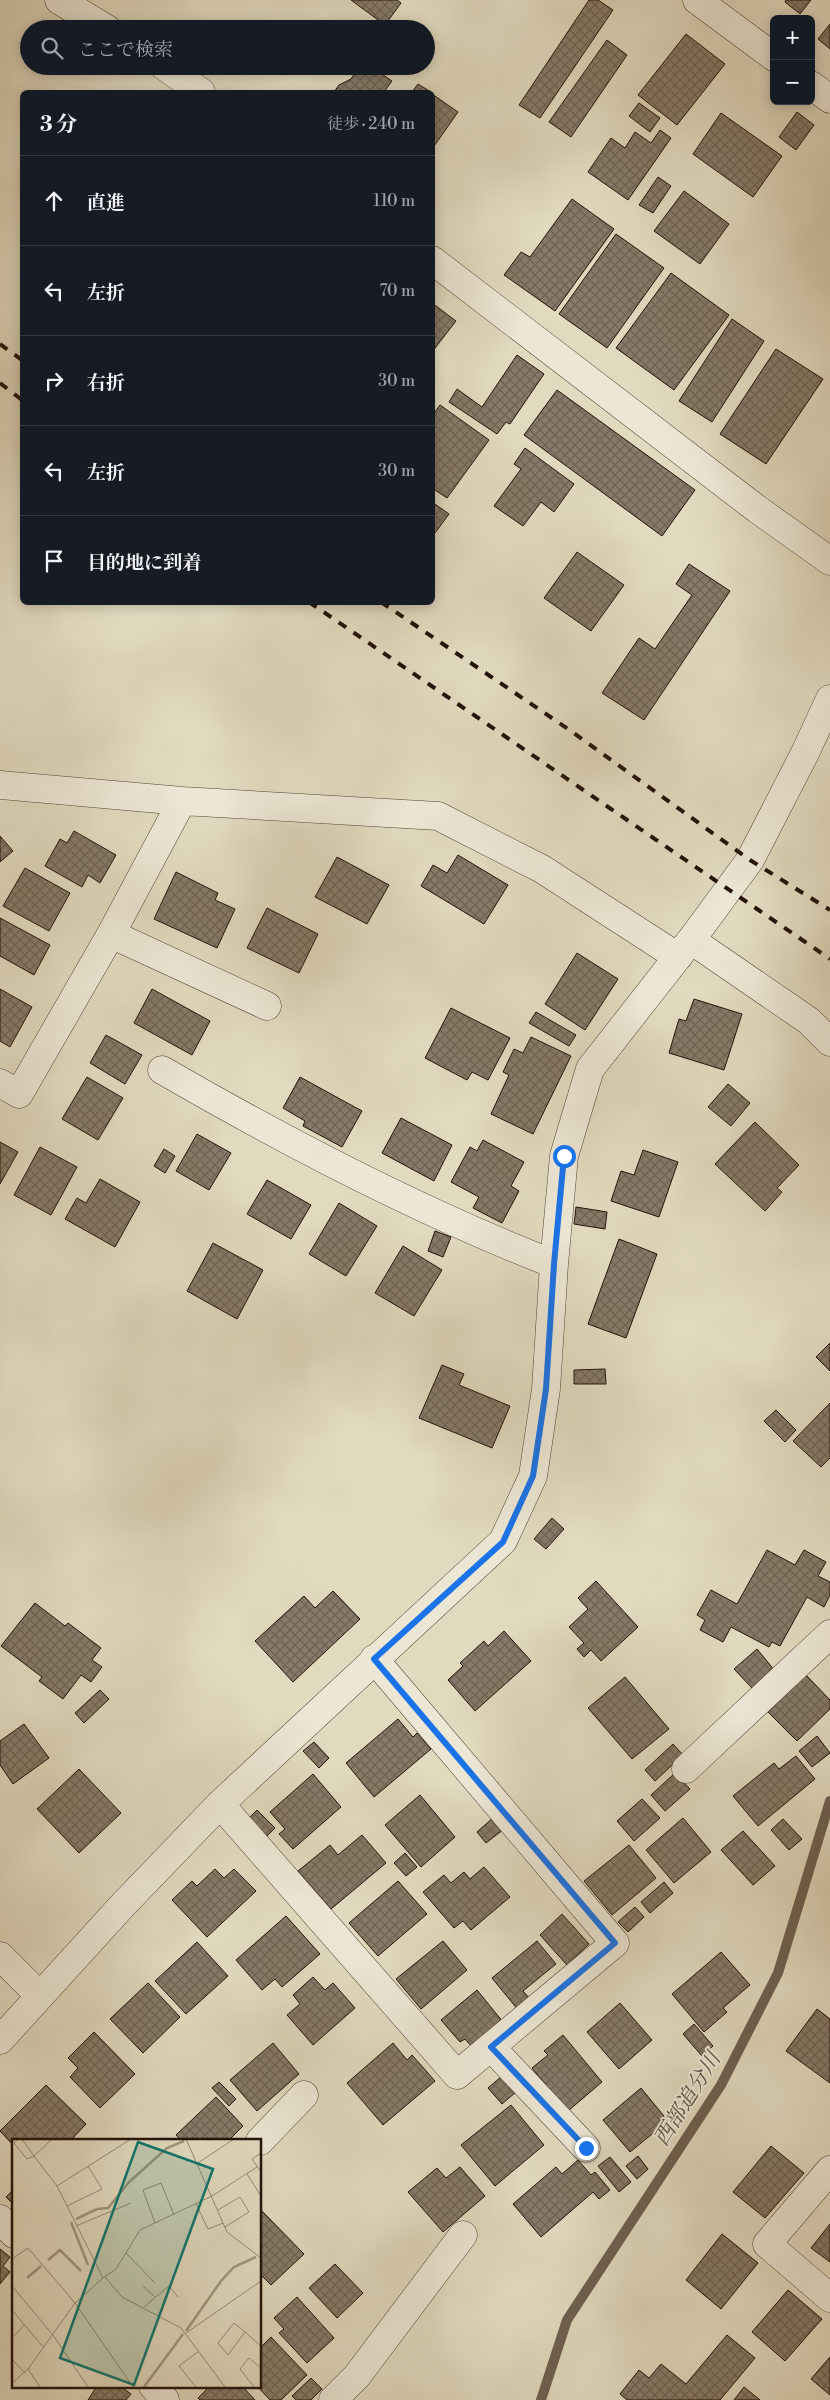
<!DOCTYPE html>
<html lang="ja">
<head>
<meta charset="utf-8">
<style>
  body { margin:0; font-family:"Libre Bodoni","Noto Serif JP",serif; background:#242831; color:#f1f3f6 }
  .controls { position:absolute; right:15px; top:15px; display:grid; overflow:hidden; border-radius:8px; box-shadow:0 2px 12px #0003 }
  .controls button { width:45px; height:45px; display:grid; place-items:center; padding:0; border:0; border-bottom:1px solid #363941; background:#171b24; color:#f1f3f6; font:25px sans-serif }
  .stop { position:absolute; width:15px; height:15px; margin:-11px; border:4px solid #1a73e8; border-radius:50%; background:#fff }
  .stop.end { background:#1a73e8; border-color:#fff; box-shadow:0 1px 5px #0008 }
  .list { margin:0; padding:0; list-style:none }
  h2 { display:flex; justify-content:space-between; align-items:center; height:65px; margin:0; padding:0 20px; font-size:21px }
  h2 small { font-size:16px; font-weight:400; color:#9ea1a6 }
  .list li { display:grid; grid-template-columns:32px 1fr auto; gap:15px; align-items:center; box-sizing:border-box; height:90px; padding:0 20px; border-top:1px solid #363941 }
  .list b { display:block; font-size:19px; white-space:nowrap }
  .list em { font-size:16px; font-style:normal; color:#9ea1a6 }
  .icon { flex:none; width:28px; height:28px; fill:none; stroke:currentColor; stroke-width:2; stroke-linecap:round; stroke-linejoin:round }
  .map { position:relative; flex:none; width:830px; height:2400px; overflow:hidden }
  .search { position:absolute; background:#171b24; box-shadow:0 2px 12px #0003; left:20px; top:20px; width:415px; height:55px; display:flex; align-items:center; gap:12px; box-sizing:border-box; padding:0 18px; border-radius:28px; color:#9ea1a6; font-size:19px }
  .panel { position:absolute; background:#171b24; box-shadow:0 2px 12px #0003; left:20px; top:90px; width:415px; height:515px; border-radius:8px }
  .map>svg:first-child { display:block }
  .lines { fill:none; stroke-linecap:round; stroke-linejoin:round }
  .stream { stroke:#6e6151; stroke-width:10 }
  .building { fill:url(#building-cross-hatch); stroke:#23120a }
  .minor-casing { stroke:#524437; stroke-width:29 }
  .minor { stroke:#ece7d5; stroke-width:28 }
  .rail { stroke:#23120a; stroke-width:4; stroke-dasharray:9 9; stroke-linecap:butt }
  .route { stroke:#1a73e8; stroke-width:6 }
  .labels { text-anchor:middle; stroke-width:4; stroke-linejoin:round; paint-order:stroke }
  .water-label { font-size:21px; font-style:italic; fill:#5b4d40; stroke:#ece7d5 }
  .inset-river { fill:none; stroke:#a09681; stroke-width:2.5 }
  .inset-road { fill:none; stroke:#958a77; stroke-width:1 }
  .view { fill:#0f766e; fill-opacity:0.15; stroke:#0f766e; stroke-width:2.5 }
  .inset-edge { fill:none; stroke:#23120a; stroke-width:2.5 }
</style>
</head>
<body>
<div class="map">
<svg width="830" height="2400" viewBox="0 0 830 2400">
  <defs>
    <pattern id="building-cross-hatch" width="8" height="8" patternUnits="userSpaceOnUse" patternTransform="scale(1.25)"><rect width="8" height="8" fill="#867a68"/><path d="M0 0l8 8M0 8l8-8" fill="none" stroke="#6d6354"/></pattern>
  </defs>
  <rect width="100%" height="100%" fill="#e1dabf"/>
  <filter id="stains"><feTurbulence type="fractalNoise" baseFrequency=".004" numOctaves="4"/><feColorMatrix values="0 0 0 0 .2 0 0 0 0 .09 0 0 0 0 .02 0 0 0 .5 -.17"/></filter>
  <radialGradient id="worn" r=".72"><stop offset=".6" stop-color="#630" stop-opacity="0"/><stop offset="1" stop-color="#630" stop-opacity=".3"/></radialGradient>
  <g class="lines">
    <path class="stream" d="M541 2400 567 2320 721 2085 778 1973 830 1801"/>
  </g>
  <path class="building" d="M351 0H397L401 3 385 25Z
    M589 0H598L613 10 540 118 519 105Z
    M786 0H811L800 14 785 2Z
    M830 24V49L818 39Z
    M686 34 725 64 677 125 638 95Z
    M607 40 627 55 571 137 549 122Z
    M360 66H370L392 81 384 92H334L339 85 351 79Z
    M418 84 431 92H412Z
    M432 94 458 112 432 149Z
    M639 103 660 118 650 132 629 116Z
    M797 112 814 125 796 150 779 137Z
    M721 113 782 156 753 197 693 154Z
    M660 130 671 138 628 200 588 172 611 138 625 148 635 132 651 143Z
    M658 177 671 186 653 213 639 205Z
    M684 191 729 224 700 264 654 231Z
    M572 199 614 229 555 311 504 275 521 252 530 257Z
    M616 234 664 268 607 348 559 314Z
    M671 273 729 315 674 390 616 348Z
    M432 303 456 321 432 352Z
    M732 319 764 341 712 422 679 401Z
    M776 349 823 379 766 464 720 434Z
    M517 355 544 374 510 424 506 422 497 434 449 402 457 389 482 407Z
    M557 390 695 490 662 536 524 435Z
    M440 405 489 440 447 498 432 488V416Z
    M525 448 574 484 554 512 541 502 523 526 494 506 521 469 514 464Z
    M432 502 449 514 432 537Z
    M577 552 624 585 591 631 544 598Z
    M689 564 730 591 644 720 602 693 639 638 655 649 692 595 676 584Z
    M74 831 116 855 100 883 88 875 82 887 45 866 60 839 67 843Z
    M0 836 13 851 0 862Z
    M458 855 508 885 484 924 421 886 433 865 447 873Z
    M337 857 389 885 367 924 315 897Z
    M25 868 70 893 49 931 3 906Z
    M176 872 218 893 215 900 235 909 217 948 154 919Z
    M267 908 318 934 299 973 247 948Z
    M0 918 50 945 34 975 0 956Z
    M577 953 618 979 585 1030 545 1004Z
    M0 989 32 1007 10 1047 0 1041Z
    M152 989 210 1021 192 1055 134 1023Z
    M694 999 742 1014 724 1070 669 1053 679 1019 686 1021Z
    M451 1008 510 1038 488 1080 472 1072 467 1080 425 1058Z
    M536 1012 576 1035 569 1046 529 1023Z
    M106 1035 142 1055 125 1084 90 1063Z
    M531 1037 571 1056 533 1134 491 1114 509 1075 503 1072 514 1049 523 1053Z
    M87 1077 123 1098 98 1140 62 1119Z
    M300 1077 362 1111 342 1147 303 1126 305 1121 283 1108Z
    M728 1084 750 1103 731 1126 708 1107Z
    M401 1118 452 1145 434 1181 382 1153Z
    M755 1122 799 1165 777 1188 782 1192 765 1211 715 1164Z
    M197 1134 231 1153 209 1190 176 1171Z
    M483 1140 524 1162 511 1186 519 1191 502 1223 473 1208 479 1197 451 1182 470 1147 477 1151Z
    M0 1142 18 1152 0 1184Z
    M40 1147 77 1167 51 1215 14 1195Z
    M164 1149 175 1156 165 1173 154 1166Z
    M643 1150 678 1162 659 1217 611 1201 621 1171 634 1175Z
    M100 1179 140 1202 115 1247 65 1219 77 1198 86 1203Z
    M267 1180 311 1205 291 1239 247 1214Z
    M339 1203 377 1226 346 1276 309 1254Z
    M576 1207 607 1212 605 1229 574 1224Z
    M435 1231 451 1237 443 1257 428 1251Z
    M619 1239 657 1254 626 1338 588 1324Z
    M213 1243 263 1270 237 1319 187 1291Z
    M403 1246 442 1270 414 1316 375 1293Z
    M830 1343V1371L816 1357Z
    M442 1365 464 1374 459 1385 510 1406 492 1448 419 1418Z
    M605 1369 606 1384H574V1370Z
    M830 1403V1458L821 1467 793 1441Z
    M776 1410 796 1430 785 1442 764 1421Z
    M552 1518 564 1529 546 1549 534 1539Z
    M767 1550 795 1565 804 1550 826 1562 818 1576 830 1582V1595L824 1607 807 1597 780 1646 772 1642 769 1647 731 1627 723 1642 700 1630 705 1620 697 1615 711 1590 737 1604Z
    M596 1581 638 1627 601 1661 591 1650 584 1657 577 1649 584 1643 569 1627 588 1609 578 1598Z
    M333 1591 360 1619 293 1682 255 1641 304 1596 315 1608Z
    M35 1603 65 1626 68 1623 101 1648 92 1660 102 1667 91 1682 81 1675 63 1699 39 1681 42 1677 1 1646Z
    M504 1631 531 1661 475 1711 448 1680 463 1666 460 1663 484 1641 488 1646Z
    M757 1649 775 1671 754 1690 734 1669Z
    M806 1675 830 1700V1709L797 1741 768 1712Z
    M625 1677 669 1729 632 1759 588 1708Z
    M100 1690 109 1699 84 1723 75 1713Z
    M398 1719 413 1737 417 1733 431 1749 374 1797 346 1763Z
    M24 1724 49 1758 13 1784 0 1765V1741Z
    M817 1736 830 1753 812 1767 799 1751Z
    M314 1742 329 1758 319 1768 303 1751Z
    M673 1744 683 1755 655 1781 645 1770Z
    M796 1756 815 1779 758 1826 733 1796 774 1763 779 1769Z
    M79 1769 121 1813 79 1853 37 1809Z
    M675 1773 690 1789 665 1811 651 1795Z
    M313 1774 341 1807 293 1849 279 1834 285 1829 270 1812Z
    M420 1795 455 1837 421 1867 385 1825Z
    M642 1799 660 1818 634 1841 617 1821Z
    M257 1810 275 1828 265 1838 248 1819Z
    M494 1817 504 1829 486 1843 477 1832Z
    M683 1818 711 1852 674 1883 646 1850Z
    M783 1819 802 1839 789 1850 771 1830Z
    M743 1831 775 1866 753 1885 721 1850Z
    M362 1835 386 1863 331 1909 298 1871 330 1845 338 1855Z
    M629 1845 656 1878 612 1915 584 1881Z
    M405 1853 417 1867 406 1876 394 1863Z
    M484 1867 510 1897 471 1930 463 1921 454 1928 423 1892 444 1875 451 1883 464 1872 470 1879Z
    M215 1869 224 1878 234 1869 256 1891 207 1937 172 1900 192 1881 197 1886Z
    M398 1881 427 1914 378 1956 349 1923Z
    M664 1882 673 1893 650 1913 641 1902Z
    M635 1907 644 1917 628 1932 618 1922Z
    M562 1914 589 1944 567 1965 540 1935Z
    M286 1916 320 1954 282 1987 275 1979 262 1990 236 1960Z
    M443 1941 467 1970 421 2009 396 1979Z
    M537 1941 556 1964 523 1991 531 2000 519 2011 492 1978Z
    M197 1942 228 1976 186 2014 155 1981Z
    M721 1952 750 1985 723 2008 727 2012 704 2032 672 1994Z
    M313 1977 325 1990 333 1983 355 2008 313 2045 287 2015 300 2004 293 1995Z
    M148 1983 180 2017 143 2053 110 2019Z
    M477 1990 503 2022 472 2047 465 2039 460 2042 441 2020Z
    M620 2003 652 2040 619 2069 587 2032Z
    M817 2009 830 2019V2083L786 2051Z
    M694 2024 713 2046 702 2056 683 2034Z
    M94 2032 135 2074 100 2108 70 2077 78 2068 68 2058Z
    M563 2035 602 2082 568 2111 532 2068 548 2055 544 2051Z
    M273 2043 299 2074 257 2111 230 2080Z
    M393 2043 407 2060 412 2055 435 2081 383 2125 347 2083Z
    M502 2076 516 2092 502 2104 488 2088Z
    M219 2082 236 2099 229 2106 212 2088Z
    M46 2085 86 2124 71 2140H14V2146L0 2131Z
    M641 2088 668 2121 630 2152 603 2120Z
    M216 2097 243 2126 229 2140H181L176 2135Z
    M511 2105 544 2145 495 2186 461 2145Z
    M771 2146 804 2173 765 2218 733 2192Z
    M638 2156 648 2169 637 2179 626 2166Z
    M610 2157 631 2182 619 2192 598 2166Z
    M578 2160 591 2175 595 2172 610 2190 599 2199 593 2192 541 2237 513 2204 556 2167 562 2174Z
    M460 2167 485 2196 443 2232 408 2192 437 2168 446 2178Z
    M14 2189V2205L6 2197Z
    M260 2209 304 2254 271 2285 260 2274Z
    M830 2224V2262L811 2248Z
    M722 2234 758 2263 721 2309 686 2280Z
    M0 2249 10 2257 3 2266 10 2272 0 2284Z
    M335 2264 363 2293 337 2318 309 2288Z
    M788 2290 822 2319 785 2361 752 2332Z
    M297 2297 334 2338 307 2363 279 2333 284 2329 274 2318Z
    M727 2335 755 2358 720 2400H627L620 2394 639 2370 649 2378 661 2364 686 2384Z
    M271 2337 307 2375 281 2400H270L257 2386H260V2348Z
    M830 2357V2395L811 2379Z
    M311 2378 322 2389 311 2400H296L292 2396Z
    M97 2386H120L131 2394 126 2400H88Z
    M210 2386H242L255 2400H200L198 2398Z
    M744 2387 760 2400H734Z"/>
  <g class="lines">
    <defs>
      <path id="minor" d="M59 0 107 29
        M697 0 774 57
        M164 66 201 92
        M811 85 830 99
        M432 260 757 509 830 561
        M830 699 805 753 750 860 691 940 809 1021 830 1042
        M0 785 182 801 438 816 542 869 678 957
        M111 934 267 1006
        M162 1070C288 1143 418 1211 554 1264
        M0 1083 19 1094 111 934 182 801
        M686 1769 830 1634
        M220 1804 457 2075 615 1943 374 1659
        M0 1956 40 1996
        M0 2040 121 1907 220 1804 503 1541 533 1476 546 1389 554 1264 564 1156 590 1069 691 940
        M491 2047 586 2148
        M260 2141 304 2095
        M830 2170 767 2244 830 2298
        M0 2219 14 2234
        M153 2386 165 2400
        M333 2400 357 2376 463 2235"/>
    </defs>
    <use href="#minor" class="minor-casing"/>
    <use href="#minor" class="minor"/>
    <path class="rail" d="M0 344 22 360
      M0 383 22 400
      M309 602 830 959
      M381 602 571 731 750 860 830 910"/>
  </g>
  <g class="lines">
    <path class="route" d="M564 1156 554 1264 546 1389 533 1476 503 1542 374 1659 615 1943 491 2047 586 2148"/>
  </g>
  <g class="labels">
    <g class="water-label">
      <text transform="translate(687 2099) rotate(-58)" y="7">西部追分川</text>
    </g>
  </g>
  <g transform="translate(12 2139)">
    <rect width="249" height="249" fill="#e1dabf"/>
    <path class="inset-river" d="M64 80 85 70 96 69 117 43 155 9 172 2M59 83 76 126M36 121 48 111 69 132M15 139 29 127M174 192 209 142 222 128 244 118M132 248 171 195"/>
    <path class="inset-road" d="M6 0 2 4 15 20 22 17 10 0M40 0 22 17 45 47M174 0 215 93 249 119M249 14 240 20 249 33M186 24 222 0M235 35 249 57M184 65 196 90 211 84M55 67 90 50 76 27M206 71 228 58 237 73 213 88M143 84 131 51 149 44 162 76M64 87 119 64M114 114 143 144M0 120 16 109 63 164 121 248M93 138 110 158 169 189 213 248M91 139 104 130 128 91 200 57 245 28M0 147 41 196 76 248M131 147 143 158M132 168 157 147 166 158M0 171 32 209M233 193 216 216 206 204 222 184 233 193 249 207M174 194 249 142M0 199 12 186M0 220 13 234M16 230 28 248M0 244 16 230 63 164 91 139 45 47 119 0M184 248 167 227 187 212M242 248 228 230 237 219 249 229"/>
    <path class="view" d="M126 3 201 30 122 246 48 219Z"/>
    <rect width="249" height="249" class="inset-edge"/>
  </g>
  <rect width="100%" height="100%" filter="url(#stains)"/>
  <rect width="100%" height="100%" fill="url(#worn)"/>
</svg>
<div class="controls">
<button>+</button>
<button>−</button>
</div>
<div class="stop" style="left:564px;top:1156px"></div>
<div class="stop end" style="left:586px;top:2148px"></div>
<div class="search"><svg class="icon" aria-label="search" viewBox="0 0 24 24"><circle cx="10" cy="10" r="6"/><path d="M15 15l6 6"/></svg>ここで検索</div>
<section class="panel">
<h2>3 分<small>徒歩 · 240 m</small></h2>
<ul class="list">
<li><svg class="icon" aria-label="ahead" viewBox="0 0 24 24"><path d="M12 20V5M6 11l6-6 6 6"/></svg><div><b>直進</b></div><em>110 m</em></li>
<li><svg class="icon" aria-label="left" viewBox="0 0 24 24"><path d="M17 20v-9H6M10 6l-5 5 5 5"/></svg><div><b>左折</b></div><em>70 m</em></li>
<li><svg class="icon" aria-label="right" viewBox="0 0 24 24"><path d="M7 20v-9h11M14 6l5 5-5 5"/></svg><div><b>右折</b></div><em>30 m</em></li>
<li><svg class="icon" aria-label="left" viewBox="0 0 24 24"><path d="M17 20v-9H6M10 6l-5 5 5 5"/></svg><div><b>左折</b></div><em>30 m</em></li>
<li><svg class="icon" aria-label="arrive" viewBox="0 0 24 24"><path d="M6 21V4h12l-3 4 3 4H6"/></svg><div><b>目的地に到着</b></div></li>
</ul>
</section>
</div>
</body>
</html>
